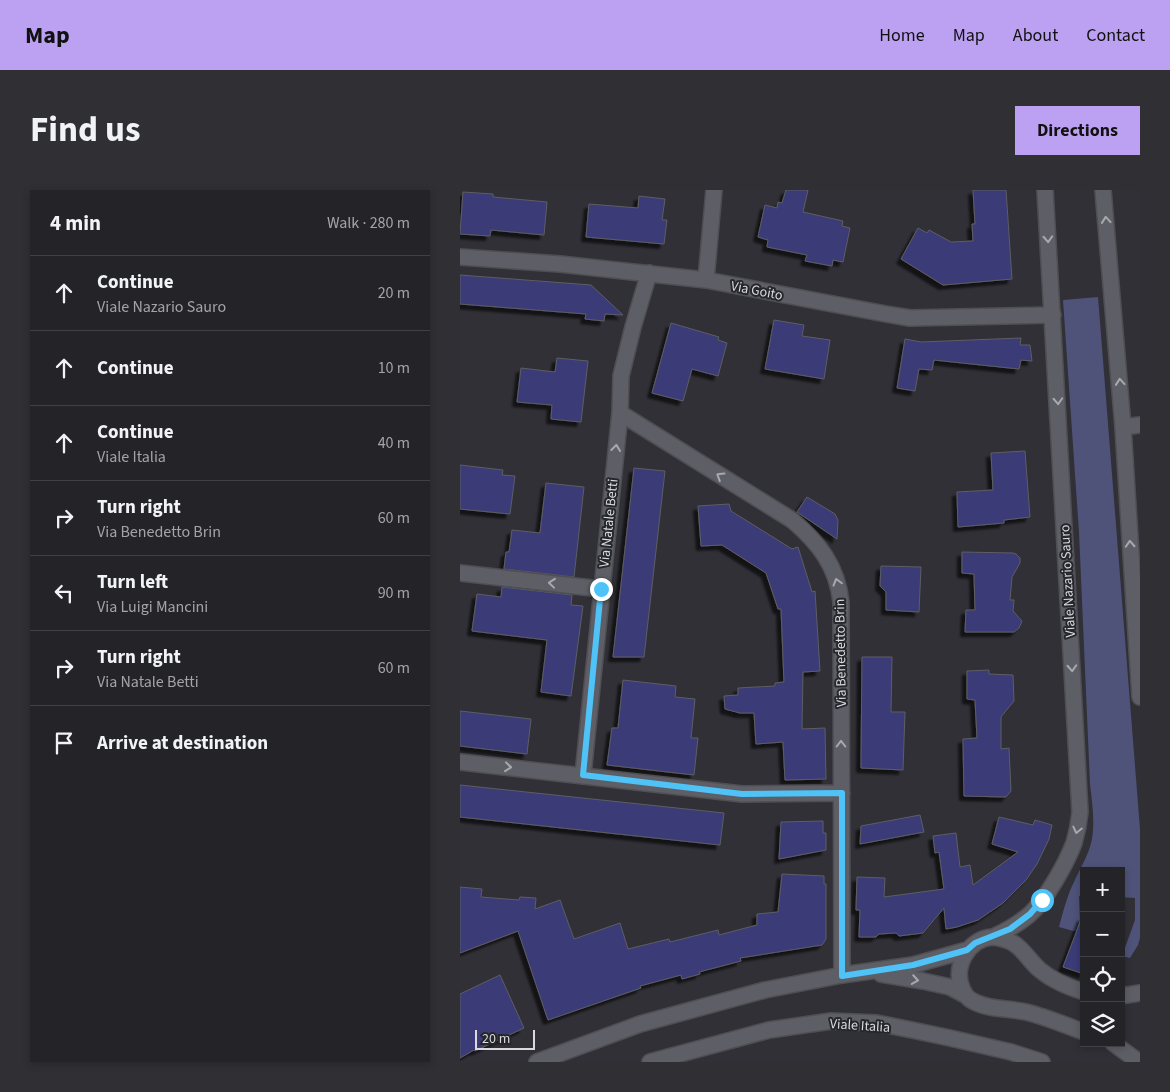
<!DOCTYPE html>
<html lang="en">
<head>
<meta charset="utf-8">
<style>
  body { margin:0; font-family:"Source Sans 3",sans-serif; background:#303034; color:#f1f3f6 }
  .controls { position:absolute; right:15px; bottom:15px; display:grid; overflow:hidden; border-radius:0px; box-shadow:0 2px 8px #0003 }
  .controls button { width:45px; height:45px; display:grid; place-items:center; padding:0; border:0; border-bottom:1px solid #414145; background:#242428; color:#f1f3f6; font:25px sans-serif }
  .scale { position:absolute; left:15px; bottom:12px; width:60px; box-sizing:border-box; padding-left:5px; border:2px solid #dadade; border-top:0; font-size:14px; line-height:18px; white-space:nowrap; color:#dadade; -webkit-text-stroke:4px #26272c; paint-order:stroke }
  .stop { position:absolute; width:15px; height:15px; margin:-11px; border:4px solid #4fc3f7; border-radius:50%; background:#fff }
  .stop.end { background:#4fc3f7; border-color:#fff; box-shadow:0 1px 5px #0008 }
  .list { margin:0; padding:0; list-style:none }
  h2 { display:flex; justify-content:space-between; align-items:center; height:65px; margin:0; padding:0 20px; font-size:21px }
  h2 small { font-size:16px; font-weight:400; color:#a3a4a8 }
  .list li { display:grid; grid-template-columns:32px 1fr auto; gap:15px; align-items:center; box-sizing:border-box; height:75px; padding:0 20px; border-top:1px solid #414145 }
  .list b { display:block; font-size:19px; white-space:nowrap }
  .list p { margin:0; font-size:16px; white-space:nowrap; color:#a3a4a8 }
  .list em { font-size:16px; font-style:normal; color:#a3a4a8 }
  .icon { flex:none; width:28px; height:28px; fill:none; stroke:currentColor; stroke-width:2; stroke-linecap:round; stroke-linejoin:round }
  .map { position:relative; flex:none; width:680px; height:872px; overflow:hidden; border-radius:0px }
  header { display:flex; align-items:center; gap:30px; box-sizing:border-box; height:70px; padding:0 25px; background:#bca0f2; color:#111 }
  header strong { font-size:24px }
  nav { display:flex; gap:28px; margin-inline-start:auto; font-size:18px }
  .intro { display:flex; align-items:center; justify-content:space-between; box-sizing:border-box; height:120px; padding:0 30px }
  h1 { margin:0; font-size:35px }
  .button { padding:12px 22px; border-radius:0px; background:#bca0f2; color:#111; font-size:18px; font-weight:700 }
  main { display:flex; gap:30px; padding:0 30px }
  aside { flex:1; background:#242428; border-radius:0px; box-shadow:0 2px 8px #0003 }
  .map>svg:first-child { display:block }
  .green { fill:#4f5379 }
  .building { fill:#3a3a77; stroke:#5d5e64; filter:url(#shadow) }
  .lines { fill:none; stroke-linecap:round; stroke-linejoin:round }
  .street-casing { stroke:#4e4e53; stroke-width:18 }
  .secondary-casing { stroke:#4e4e53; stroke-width:18 }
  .street { stroke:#5e5f66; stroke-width:15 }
  .secondary { stroke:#5e5f66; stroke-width:15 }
  .oneway { stroke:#a8a9ae }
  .route { stroke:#4fc3f7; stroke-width:6 }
  .labels { text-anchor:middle; stroke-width:4; stroke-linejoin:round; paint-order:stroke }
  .street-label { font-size:14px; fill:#dadade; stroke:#26272c }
</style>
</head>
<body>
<header>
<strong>Map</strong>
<nav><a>Home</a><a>Map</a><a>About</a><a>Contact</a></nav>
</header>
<div class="intro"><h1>Find us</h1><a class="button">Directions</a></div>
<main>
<aside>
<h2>4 min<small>Walk · 280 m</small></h2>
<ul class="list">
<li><svg class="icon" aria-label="ahead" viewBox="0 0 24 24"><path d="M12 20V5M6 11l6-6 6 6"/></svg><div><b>Continue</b><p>Viale Nazario Sauro</p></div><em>20 m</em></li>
<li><svg class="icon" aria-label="ahead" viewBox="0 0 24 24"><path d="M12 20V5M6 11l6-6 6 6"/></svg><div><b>Continue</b></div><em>10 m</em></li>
<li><svg class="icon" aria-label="ahead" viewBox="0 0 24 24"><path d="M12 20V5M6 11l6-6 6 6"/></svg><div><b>Continue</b><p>Viale Italia</p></div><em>40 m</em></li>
<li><svg class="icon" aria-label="right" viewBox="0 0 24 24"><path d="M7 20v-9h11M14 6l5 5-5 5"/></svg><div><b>Turn right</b><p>Via Benedetto Brin</p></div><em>60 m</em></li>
<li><svg class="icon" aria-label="left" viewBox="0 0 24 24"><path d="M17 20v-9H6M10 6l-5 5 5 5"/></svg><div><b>Turn left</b><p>Via Luigi Mancini</p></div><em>90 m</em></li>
<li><svg class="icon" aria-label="right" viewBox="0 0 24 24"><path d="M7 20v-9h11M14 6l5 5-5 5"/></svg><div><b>Turn right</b><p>Via Natale Betti</p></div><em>60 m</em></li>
<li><svg class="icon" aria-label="arrive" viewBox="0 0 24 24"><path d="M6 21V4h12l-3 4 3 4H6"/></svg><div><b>Arrive at destination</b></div></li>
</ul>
</aside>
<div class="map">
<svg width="680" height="872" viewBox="0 0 680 872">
  <defs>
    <filter id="shadow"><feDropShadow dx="-4.5" dy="4.5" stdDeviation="1" flood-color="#0009"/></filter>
  </defs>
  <rect width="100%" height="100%" fill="#303036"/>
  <path class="green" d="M638 107 680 639V748L678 755 670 768 662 766 675 730V708L661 707V681H624V706H619L620 733 617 742 599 737C603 722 607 706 614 692 620 678 629 665 632 649 635 631 632 612 630 594L619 342 603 110Z"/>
  <path class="building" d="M326 0H348L343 22 383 31 382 36 390 38 383 72 373 70 372 76 345 71 347 65 307 57 308 50 298 47 305 15 317 18 318 12 322 13Z
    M513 0H546L552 89 483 95 441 69 458 38 467 43 469 40 491 52 513 51 512 34H515Z
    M3 2 33 4V7L87 12 84 45 31 40 30 46 0 44Z
    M179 6 205 9 202 30H207L204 54 126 47 129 14 178 18Z
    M0 85 131 95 163 125 145 124 144 131 125 129 126 124 0 114Z
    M314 130 344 135 342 146 370 150 364 189 305 179Z
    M211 133 259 147 258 150 267 153 258 186 232 179 223 211 192 203Z
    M561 148 560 155H570L572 171 561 170 559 179 474 170 472 180 459 179 455 201 437 198 445 149 461 152Z
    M97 168 128 171 121 232 91 229 92 215 57 212 61 178 95 182Z
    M565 261 570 327 544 330V333L498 337 497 302 533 300 531 263Z
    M0 275 43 280 42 285 55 286 50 324 0 319Z
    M174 278 205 281 184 467H153Z
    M86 293 124 297 114 387 44 379 46 362H49L52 340 80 343Z
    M347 307 375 324 378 330 377 349 337 322Z
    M269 314 271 321 332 359 338 357 352 402 355 401 360 481 343 482 342 539 365 538 366 589 325 590 323 552 296 554 294 523H280L265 519 264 506 278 505V498L315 496V493L324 492 321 419H318L306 383 262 355 241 356 238 316Z
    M502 362 553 363 556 364 560 368V373L552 387 550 410H554L553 421 562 431 559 438 554 442H505L506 420H515L514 384 502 383Z
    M421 376 461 377 459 422 426 420V402L420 396Z
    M42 397 112 405 111 415 123 416 111 506 81 502 87 450 12 441 17 404 41 407Z
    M402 467H432L431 522H445L443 580 401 578Z
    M529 480V484L553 485 554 511 541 527V559L549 558 551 601 546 607 504 606 503 549 517 548 515 510 507 509V481Z
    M163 490 216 496 215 507 235 509 231 548H238L234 585 147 575 152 538H158Z
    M0 521 71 529 67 564 0 556Z
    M0 595 264 623 260 655 0 627Z
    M460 625 464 642 400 654 401 636Z
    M539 627 573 635 575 630 592 635 589 649 577 674 566 690 543 713 518 730 497 737 486 739 484 718 463 743 439 746 436 743 419 744 416 747H399L400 720H396L397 687 425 688 424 707 484 699 479 662 475 663 473 646 496 643 500 677 510 675 513 695 558 662 532 654Z
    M363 631V643H366V660L319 669 321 632Z
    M322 684 364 686V694H366V749L362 755 280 768 281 771 239 782 240 784 222 789 221 785 180 796 181 798 88 830 58 741 0 763V697L22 699 21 707 59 710 60 707 76 708 75 719 100 710 114 749 160 733 168 759 209 749 210 752 258 740 259 745 297 735V724L318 722Z
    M622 727H624V784L603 777Z
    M40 785 64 838 15 861 14 860 0 868V804Z"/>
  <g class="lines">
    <defs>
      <path id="street" d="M0 67 100 74 246 90 426 124 450 128 593 125
        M246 90 254 0
        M160 223 332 330C359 353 377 376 381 412L382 785
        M663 237 680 235
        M0 383 141 399
        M0 572 282 604 382 603
        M123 585 160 223 161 186 173 137 189 83
        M190 872 309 840 371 831 417 833 452 840 490 848 551 862 582 872"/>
      <path id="secondary" d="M643 0 663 237 680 507
        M533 747C546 741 558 734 569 725 586 710 606 674 614 653 617 643 619 633 620 622L585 0
        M421 784 463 791 490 797 505 805
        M624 802C608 797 593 791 580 780 567 769 561 753 543 749 540 748 535 747 532 747 508 749 493 777 502 798 504 803 506 807 511 810 527 820 548 818 566 822 586 827 605 835 624 842
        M661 806 680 803
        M653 853 675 869 680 871
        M77 872 180 834 305 800 382 785 453 775 507 760"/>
    </defs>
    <use href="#street" class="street-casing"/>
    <use href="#secondary" class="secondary-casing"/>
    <use href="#street" class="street"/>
    <use href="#secondary" class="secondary"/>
  </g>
  <defs><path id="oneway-chevron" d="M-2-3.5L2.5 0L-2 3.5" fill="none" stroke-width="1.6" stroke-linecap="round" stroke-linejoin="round" transform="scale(1.25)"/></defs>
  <g class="oneway">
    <use href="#oneway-chevron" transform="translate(646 30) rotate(-95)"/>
    <use href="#oneway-chevron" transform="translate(588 49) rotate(87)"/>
    <use href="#oneway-chevron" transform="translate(660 192) rotate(-95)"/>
    <use href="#oneway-chevron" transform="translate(598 211) rotate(87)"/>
    <use href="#oneway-chevron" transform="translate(156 258) rotate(-84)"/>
    <use href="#oneway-chevron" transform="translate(260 286) rotate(-148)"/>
    <use href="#oneway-chevron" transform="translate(670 354) rotate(-93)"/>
    <use href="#oneway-chevron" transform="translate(377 392) rotate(-106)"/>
    <use href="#oneway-chevron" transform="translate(92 393) rotate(-174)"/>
    <use href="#oneway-chevron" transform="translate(612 478) rotate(87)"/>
    <use href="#oneway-chevron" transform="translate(381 554) rotate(-90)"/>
    <use href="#oneway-chevron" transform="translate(48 577) rotate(6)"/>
    <use href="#oneway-chevron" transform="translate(617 640) rotate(103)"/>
    <use href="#oneway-chevron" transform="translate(455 790) rotate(9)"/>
  </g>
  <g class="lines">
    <path class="route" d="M141 399 123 585 282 604 382 603V786L453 775 507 760 515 753 550 739 570 724 582 710"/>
  </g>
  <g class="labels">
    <g class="street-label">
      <text transform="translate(297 100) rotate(11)" y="5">Via Goito</text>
      <text transform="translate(148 333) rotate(-84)" y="5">Via Natale Betti</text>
      <text transform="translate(607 391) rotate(-93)" y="5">Viale Nazario Sauro</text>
      <text transform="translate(380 463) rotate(-91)" y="5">Via Benedetto Brin</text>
      <text transform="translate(400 835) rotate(4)" y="5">Viale Italia</text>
    </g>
  </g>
</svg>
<div class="controls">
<button>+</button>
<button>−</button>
<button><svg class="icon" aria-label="locate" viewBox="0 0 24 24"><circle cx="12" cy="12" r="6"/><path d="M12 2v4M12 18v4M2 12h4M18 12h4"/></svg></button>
<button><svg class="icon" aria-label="layers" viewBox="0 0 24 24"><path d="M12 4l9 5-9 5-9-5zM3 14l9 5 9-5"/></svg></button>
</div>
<div class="scale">20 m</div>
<div class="stop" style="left:582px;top:710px"></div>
<div class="stop end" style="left:141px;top:399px"></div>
</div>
</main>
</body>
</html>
